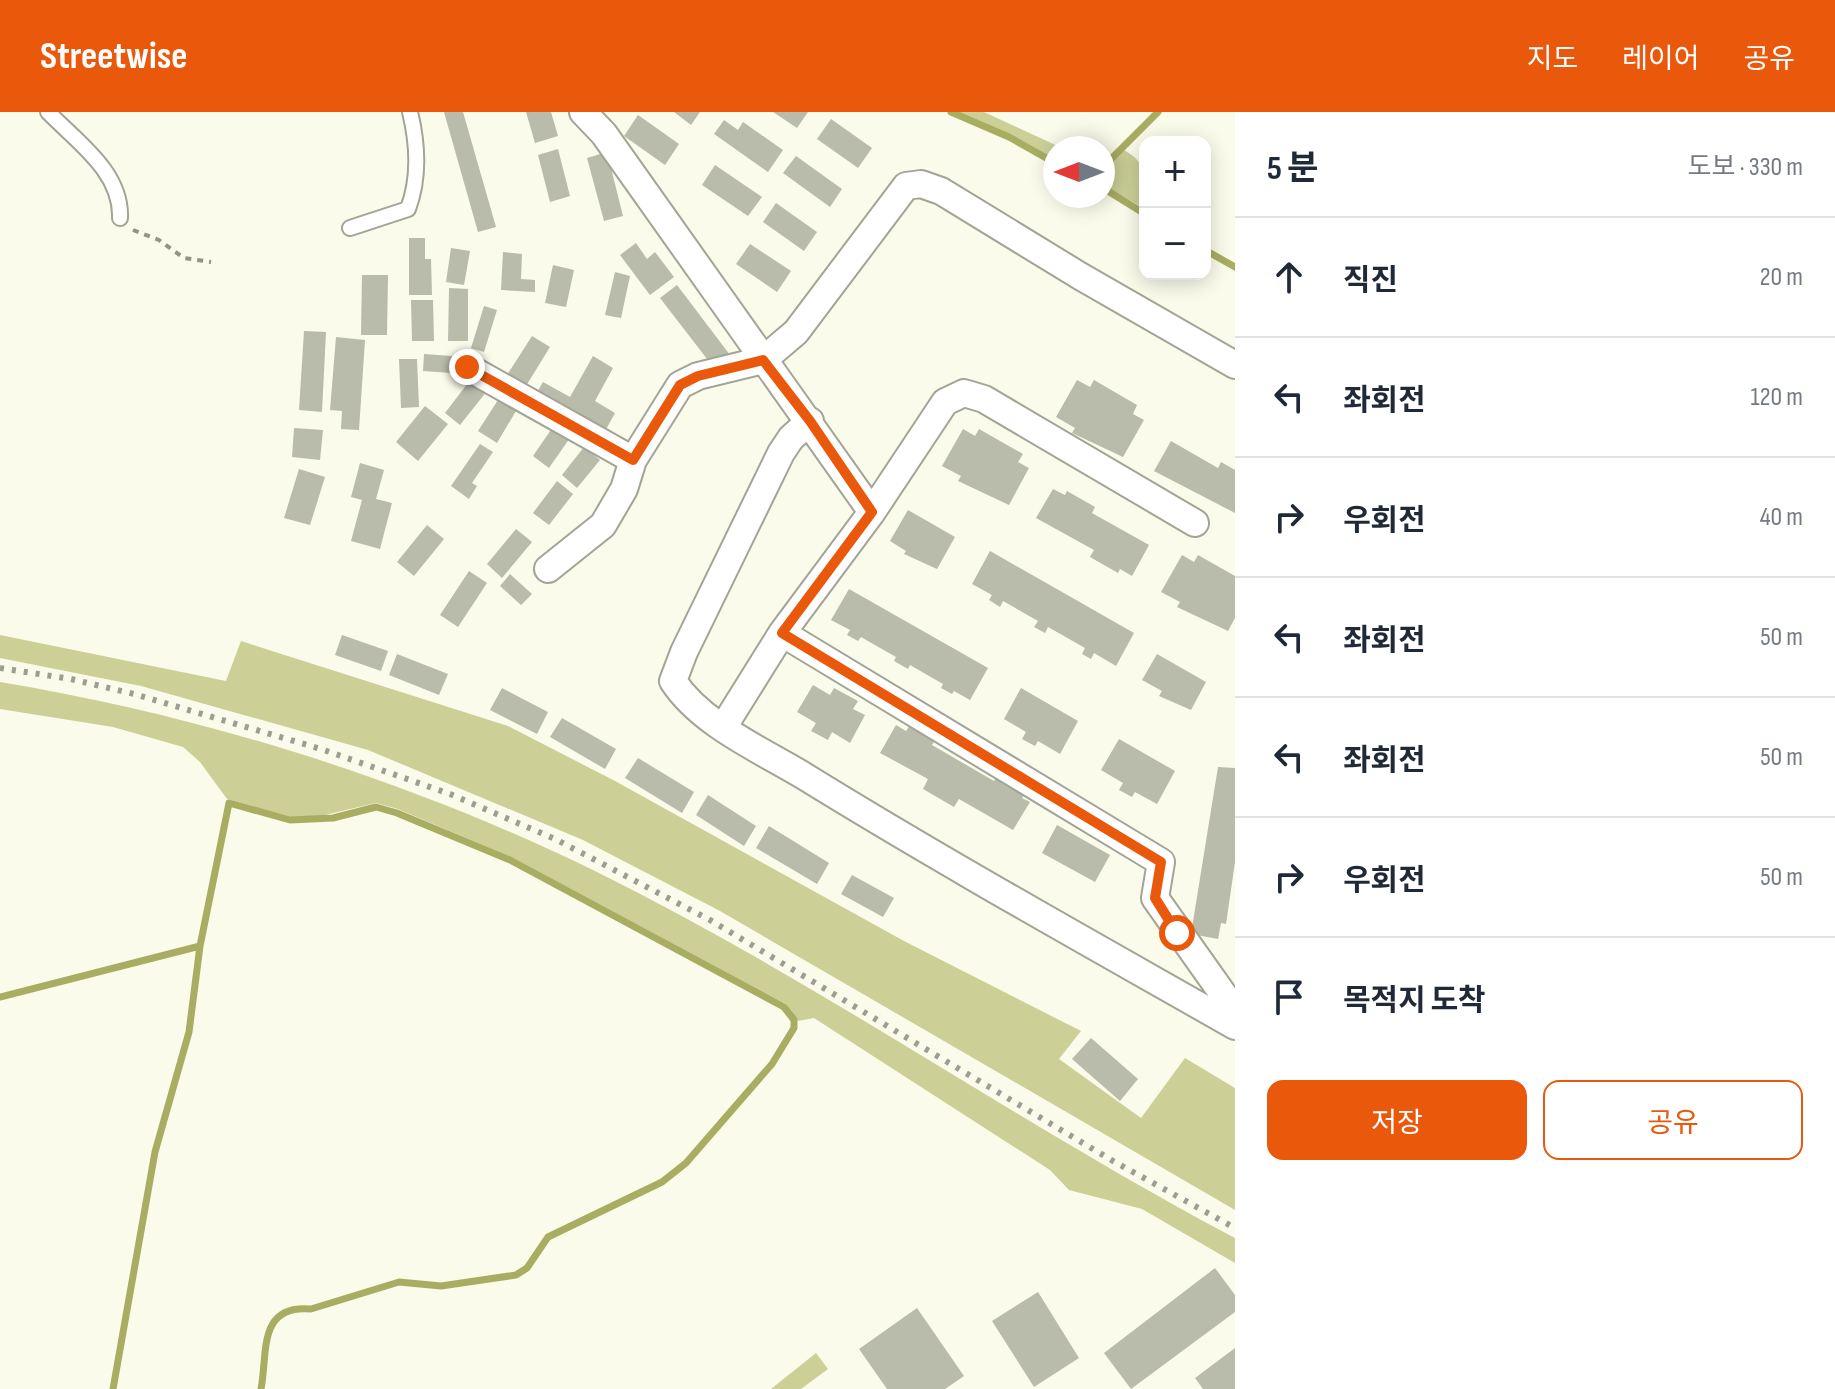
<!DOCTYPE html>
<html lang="ko">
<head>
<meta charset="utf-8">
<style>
  body { margin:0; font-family:"Sofia Sans Condensed","Noto Sans KR",sans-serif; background:#f6f6f7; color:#1f2937 }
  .controls { position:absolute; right:24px; top:24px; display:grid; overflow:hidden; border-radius:16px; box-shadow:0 4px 20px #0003 }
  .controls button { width:72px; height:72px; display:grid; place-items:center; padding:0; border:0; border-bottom:2px solid #e0e1e3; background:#fff; color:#1f2937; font:40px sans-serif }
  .compass { position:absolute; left:1043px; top:24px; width:72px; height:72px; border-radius:50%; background:#fff; box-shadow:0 4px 20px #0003; rotate:270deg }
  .stop { position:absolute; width:24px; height:24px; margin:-18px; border:6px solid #ea580c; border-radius:50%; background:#fff }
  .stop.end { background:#ea580c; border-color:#fff; box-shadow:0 2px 8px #0008 }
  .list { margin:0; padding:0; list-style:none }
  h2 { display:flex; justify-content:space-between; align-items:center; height:104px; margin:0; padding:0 32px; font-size:34px }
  h2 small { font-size:26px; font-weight:400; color:#747a83 }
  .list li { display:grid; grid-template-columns:52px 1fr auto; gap:24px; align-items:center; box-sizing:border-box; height:120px; padding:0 32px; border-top:2px solid #e0e1e3 }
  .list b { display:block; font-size:30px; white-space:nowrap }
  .list em { font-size:26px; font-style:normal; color:#747a83 }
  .actions { display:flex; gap:16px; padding:24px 32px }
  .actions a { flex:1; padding:18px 0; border:2px solid #ea580c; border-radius:16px; text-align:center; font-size:28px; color:#ea580c }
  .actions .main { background:#ea580c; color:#fff }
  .icon { flex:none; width:44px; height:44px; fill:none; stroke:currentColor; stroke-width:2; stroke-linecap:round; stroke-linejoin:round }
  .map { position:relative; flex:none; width:1235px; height:1277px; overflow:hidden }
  header { display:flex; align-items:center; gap:48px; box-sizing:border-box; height:112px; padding:0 40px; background:#ea580c; color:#fff }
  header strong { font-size:38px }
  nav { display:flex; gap:44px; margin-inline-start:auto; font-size:28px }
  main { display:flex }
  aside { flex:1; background:#fff }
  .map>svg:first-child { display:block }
  .green { fill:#ccd097 }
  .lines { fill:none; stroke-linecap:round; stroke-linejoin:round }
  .stream { stroke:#a9ad62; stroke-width:7 }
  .building { fill:#b9bbab }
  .lane-casing { stroke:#a2a494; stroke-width:18 }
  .street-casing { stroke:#a2a494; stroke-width:30 }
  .path { stroke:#929388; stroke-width:4; stroke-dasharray:6 6; stroke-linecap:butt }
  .lane { stroke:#fff; stroke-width:14 }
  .street { stroke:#fff; stroke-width:26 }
  .rail { stroke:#9d9e92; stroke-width:6; stroke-dasharray:4 8; stroke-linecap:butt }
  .route { stroke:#ea580c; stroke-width:10 }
</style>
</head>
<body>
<header>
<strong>Streetwise</strong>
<nav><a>지도</a><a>레이어</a><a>공유</a></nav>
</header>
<main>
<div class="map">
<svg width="1235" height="1277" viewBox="0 0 1235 1277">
  <rect width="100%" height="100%" fill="#fafbea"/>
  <path class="green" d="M956 0H984L1062 36H1055V48Z
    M1124 38C1150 52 1145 71 1145 97L1103 73V59Z
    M0 523 226 569 241 529 508 614 615 669 904 829 1081 919 1059 947 1141 1006 1185 946 1235 976V1098L720 799 583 728 368 638 141 574 0 546Z
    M0 570C205 604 412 669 599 761 819 870 1019 1012 1235 1126V1151L1142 1097 1069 1078 1050 1058 814 906 798 909 786 892 511 745 398 697 376 691 316 705H291L227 687 200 650 183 635 113 615 0 597Z
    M816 1241 828 1257 801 1277H771Z"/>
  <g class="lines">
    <path class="stream" d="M951 0 1009 25 1055 51
      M1103 55 1158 0
      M1103 76 1145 102
      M1205 138 1235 155
      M0 885 200 834 229 691 290 708 333 706 376 695 397 701 510 748 784 895 794 908V916L772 952 686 1051 662 1070 548 1125 527 1156 516 1163 441 1174 399 1170 311 1197C257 1192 268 1242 261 1277
      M113 1277 155 1040 189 920 200 834"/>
  </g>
  <path class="building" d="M444 0H463L496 115 478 120Z
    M526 0H551L558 24 535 31Z
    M674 0H700L691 13Z
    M773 0H808L797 16Z
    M638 3 679 32 665 53 624 24Z
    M831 7 872 36 858 56 817 27Z
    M724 8 738 18 743 10 783 38 768 60 714 22Z
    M558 37 570 84 550 90 538 43Z
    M607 40 623 104 604 109 587 46Z
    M796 44 842 77 830 95 783 61Z
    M715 53 762 85 748 104 702 73Z
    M776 91 817 120 804 139 763 110Z
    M409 126H425V147H431L432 183H409Z
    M636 131 647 147 655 140 674 165 650 183 620 143Z
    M750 132 791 159 777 180 736 152Z
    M451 136 470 139 464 173 446 170Z
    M503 140 522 142 521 167 535 168V180L501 178Z
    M553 153 574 158 566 195 545 191Z
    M615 160 630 164 621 206 605 203Z
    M362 163H388L387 223H361Z
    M677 173 730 243 714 256 660 186Z
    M449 176 468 177V229H448Z
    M411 188H433L434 229H412Z
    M484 194 497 198 484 240 471 236Z
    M304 219 326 220 322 300 299 298Z
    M532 224 550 235 526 274 507 263Z
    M336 225 365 228 359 318 341 317 342 299 330 298Z
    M424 242 452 244 451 261 423 259Z
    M593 244 613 256 595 289 615 301 603 323 535 284 543 270 570 285Z
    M399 247H417L419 295 401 296Z
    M471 267 487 279 460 313 445 301Z
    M1077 268 1090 275 1094 268 1137 293 1133 302 1144 308 1123 345 1072 321 1075 316 1056 305Z
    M498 288 516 299 497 331 478 319Z
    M425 294 448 312 418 349 396 330Z
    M555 312 572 323 549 356 533 344Z
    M294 316 323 318 320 348 292 345Z
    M963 317 975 324 979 317 1023 342 1018 350 1029 356 1009 393 958 369 961 364 942 354Z
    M1171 329 1218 356 1221 350 1235 358V401L1154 359Z
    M480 332 493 340 472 371 477 374 469 387 451 374Z
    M584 335 600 348 577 376 562 363Z
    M360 351 384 358 376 387 392 391 380 437 351 429 362 388 351 385Z
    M299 357 325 365 310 413 284 406Z
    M557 369 573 382 549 413 533 401Z
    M1053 377 1065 383 1067 379 1095 395 1092 401 1149 433 1132 464 1120 457 1118 461 1090 445 1094 438 1036 406Z
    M908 398 955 425 937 457 904 442 906 439 890 429Z
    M427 413 444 427 414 464 397 450Z
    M516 417 532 430 502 466 487 452Z
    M990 439 1134 521 1116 554 1094 541 1091 547 1082 542 1085 536 1048 515 1045 521 1034 515 1038 509 1003 489 1000 495 989 488 992 483 972 472Z
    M1182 443 1194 450 1198 443 1235 464V506L1228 519 1177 495 1180 490 1161 480Z
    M469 459 487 471 458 515 440 503Z
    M510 462 532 482 521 493 500 474Z
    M849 477 988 556 970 588 954 579 952 582 941 576 943 572 910 553 908 557 894 549 896 545 861 525 858 529 847 523 850 518 831 508Z
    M342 523 388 539 381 559 335 543Z
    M397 542 448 562 439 583 389 563Z
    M1157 542 1206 570 1191 598 1159 584 1162 579 1142 568Z
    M813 573 830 583 834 576 858 589 853 597 865 603 850 631 832 620 828 628 811 619 816 611 797 600Z
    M502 576 548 600 537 622 490 598Z
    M1021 576 1078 609 1060 642 1038 629 1035 634 1022 627 1026 620 1004 607Z
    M562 606 616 637 605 657 550 625Z
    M896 613 906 619 910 613 935 628 932 633 994 669 997 663 1026 679 1022 686 1030 690 1013 718 959 687 954 695 923 677 928 667 880 641Z
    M1119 627 1175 659 1157 692 1135 680 1132 685 1119 678 1123 671 1101 658Z
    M638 646 694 680 682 701 625 666Z
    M1218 655 1235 656V750L1226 812 1221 811 1218 827 1191 822Z
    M708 683 756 714 744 734 696 703Z
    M1057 713 1110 743 1095 770 1042 741Z
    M769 714 829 751 817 772 756 736Z
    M852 763 894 786 883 805 841 782Z
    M1091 926 1138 967 1120 989 1072 947Z
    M1215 1156 1235 1183V1200L1131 1277 1104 1241Z
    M1038 1180 1079 1246 1034 1275 992 1209Z
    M917 1196 964 1264 945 1277H887L859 1237Z
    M1235 1236V1277H1203L1195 1266Z"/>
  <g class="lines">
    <defs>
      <path id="lane" d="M48 0C77 30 122 60 120 106
        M350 116 408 97C420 65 418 33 410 0"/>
      <path id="street" d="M583 0 604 22 872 400 782 521 1161 750 1155 786 1235 899
        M467 255 633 348
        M810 309 791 326 781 341 684 540 673 569C701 612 761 638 804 664 945 751 1091 832 1235 914
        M872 400 945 290 964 281 984 287 1195 411
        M548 457 603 413 624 377 633 348 680 273 698 264 763 248 796 220 906 74 921 72 941 79 1080 164 1235 253
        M724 614 782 521"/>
    </defs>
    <use href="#lane" class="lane-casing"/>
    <use href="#street" class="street-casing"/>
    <path class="path" d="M133 118 159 128 184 146 211 150"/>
    <use href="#lane" class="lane"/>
    <use href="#street" class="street"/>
    <path class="rail" d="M0 556 71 567 134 582 321 637 450 682 555 727 710 808 1113 1049 1235 1116"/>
  </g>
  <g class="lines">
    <path class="route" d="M467 255 633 348 680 273 698 264 763 248 810 309 872 400 782 521 1161 750 1155 786 1177 821"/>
  </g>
</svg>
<div class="controls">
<button>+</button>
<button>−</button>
</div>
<svg class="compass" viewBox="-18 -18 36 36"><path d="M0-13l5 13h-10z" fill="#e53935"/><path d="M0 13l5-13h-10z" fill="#747a83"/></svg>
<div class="stop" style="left:1177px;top:821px"></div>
<div class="stop end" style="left:467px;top:255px"></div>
</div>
<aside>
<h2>5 분<small>도보 · 330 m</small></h2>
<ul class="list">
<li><svg class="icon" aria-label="ahead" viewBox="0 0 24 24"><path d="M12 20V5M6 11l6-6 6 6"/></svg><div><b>직진</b></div><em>20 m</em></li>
<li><svg class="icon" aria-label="left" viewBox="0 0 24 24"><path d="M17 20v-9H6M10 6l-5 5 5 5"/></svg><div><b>좌회전</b></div><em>120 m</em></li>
<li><svg class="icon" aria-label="right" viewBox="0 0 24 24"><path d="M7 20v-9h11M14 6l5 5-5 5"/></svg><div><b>우회전</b></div><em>40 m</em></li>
<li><svg class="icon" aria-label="left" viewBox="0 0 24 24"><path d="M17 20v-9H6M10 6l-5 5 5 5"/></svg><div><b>좌회전</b></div><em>50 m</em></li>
<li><svg class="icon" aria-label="left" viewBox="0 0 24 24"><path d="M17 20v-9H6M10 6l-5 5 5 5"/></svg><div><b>좌회전</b></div><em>50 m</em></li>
<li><svg class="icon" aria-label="right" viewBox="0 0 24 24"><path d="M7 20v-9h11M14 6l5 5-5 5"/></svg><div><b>우회전</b></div><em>50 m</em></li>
<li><svg class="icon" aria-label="arrive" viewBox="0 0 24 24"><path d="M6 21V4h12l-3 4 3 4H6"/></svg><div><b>목적지 도착</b></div></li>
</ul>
<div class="actions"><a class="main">저장</a><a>공유</a></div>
</aside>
</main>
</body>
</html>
